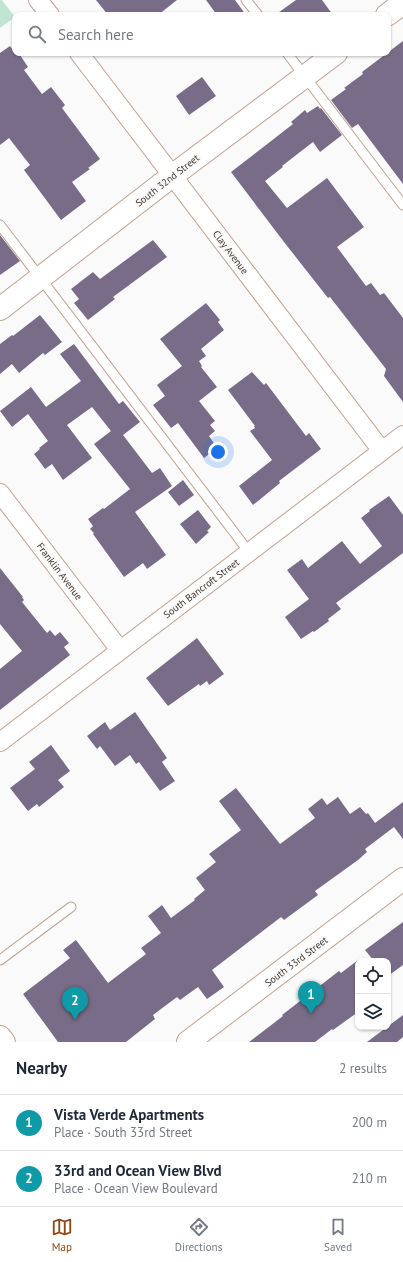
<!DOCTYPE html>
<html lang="en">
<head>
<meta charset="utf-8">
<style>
  body { margin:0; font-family:"PT Sans",sans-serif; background:#f2f2f3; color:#1f2937 }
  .controls { position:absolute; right:12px; bottom:12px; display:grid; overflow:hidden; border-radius:8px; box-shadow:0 1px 3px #0004 }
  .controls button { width:36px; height:36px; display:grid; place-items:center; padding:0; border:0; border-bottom:1px solid #e0e1e3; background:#fff; color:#1f2937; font:20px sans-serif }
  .you { position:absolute; left:218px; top:452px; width:14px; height:14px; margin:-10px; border:3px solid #fff; border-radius:50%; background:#1a73e8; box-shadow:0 0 0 6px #1a73e833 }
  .badge { display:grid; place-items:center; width:26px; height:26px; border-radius:50%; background:#8b4719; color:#fff; font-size:13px; font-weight:700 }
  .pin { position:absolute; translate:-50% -33px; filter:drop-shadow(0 1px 2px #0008) }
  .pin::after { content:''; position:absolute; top:21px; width:14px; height:12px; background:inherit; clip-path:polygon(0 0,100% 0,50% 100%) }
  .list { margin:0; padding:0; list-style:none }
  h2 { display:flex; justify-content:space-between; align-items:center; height:52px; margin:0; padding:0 16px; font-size:17px }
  h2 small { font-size:13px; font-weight:400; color:#747a83 }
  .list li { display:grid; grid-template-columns:26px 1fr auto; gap:12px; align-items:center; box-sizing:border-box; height:56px; padding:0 16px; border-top:1px solid #e0e1e3 }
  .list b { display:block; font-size:15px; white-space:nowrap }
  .list p { margin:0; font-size:13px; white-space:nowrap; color:#747a83 }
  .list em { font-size:13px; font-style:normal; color:#747a83 }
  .icon { flex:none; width:22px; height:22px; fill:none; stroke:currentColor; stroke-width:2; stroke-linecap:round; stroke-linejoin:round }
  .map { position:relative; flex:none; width:403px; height:1042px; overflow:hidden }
  .search { position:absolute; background:#fff; box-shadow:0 1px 3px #0004; left:12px; right:12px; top:12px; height:44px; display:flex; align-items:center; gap:10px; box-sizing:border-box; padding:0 14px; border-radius:8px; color:#747a83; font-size:15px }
  .sheet { height:164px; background:#fff }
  nav { display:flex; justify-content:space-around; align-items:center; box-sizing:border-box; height:56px; border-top:1px solid #e0e1e3; background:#fff; font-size:11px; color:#747a83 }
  nav a { display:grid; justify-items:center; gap:2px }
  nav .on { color:#8b4719 }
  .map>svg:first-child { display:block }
  .green { fill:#c0e6d1 }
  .building { fill:#796c88 }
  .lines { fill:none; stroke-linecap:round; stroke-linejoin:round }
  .lane-casing { stroke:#c1a290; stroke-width:11 }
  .street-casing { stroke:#c1a290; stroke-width:20 }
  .secondary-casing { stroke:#c1a290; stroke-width:24 }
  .lane { stroke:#fff; stroke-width:9 }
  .street { stroke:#fff; stroke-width:18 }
  .secondary { stroke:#fff; stroke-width:22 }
  .labels { text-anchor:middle; stroke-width:4; stroke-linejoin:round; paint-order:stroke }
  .street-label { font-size:10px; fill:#41342d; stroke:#fafafa }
</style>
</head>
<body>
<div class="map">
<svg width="403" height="1042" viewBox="0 0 403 1042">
  <rect width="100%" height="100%" fill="#fafafa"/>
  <path class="green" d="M0 0H2L15 17 0 28Z"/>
  <path class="building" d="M96 0H177L158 15H108Z
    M206 0H235L246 15H217Z
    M296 0H322L333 15H275Z
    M403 41V184L358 124 352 128 331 100 346 89 344 88 363 74 362 72Z
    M10 46 15 53 18 56 20 55 28 67 24 70 42 94 51 87 65 105 62 108 100 159 88 168 90 169 72 182 86 201 61 220 24 170 30 165 9 138 0 145V53Z
    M202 77 216 96 189 115 176 96Z
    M318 106 320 109 321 108 342 135 320 152 313 142 282 166 283 167 265 181 287 208 327 178 364 227 337 247 366 286 371 283 380 295 384 293 403 318V402L384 376 386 369 330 297 328 298 284 242 231 172 293 124 291 122 305 110 307 113Z
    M0 235 20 261 0 275Z
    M153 240 167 257 113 297 115 299 88 320 74 303 79 299 71 289 93 272 100 279Z
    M206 303 220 320 218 322 224 330 201 349 206 356 199 361 202 366 201 367 217 387 199 401 215 421 210 425 215 431 209 436 217 448 204 458 178 423 171 428 153 405 165 396 157 385 182 366 160 339Z
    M40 315 62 342 45 355 43 353 19 373 12 364 0 374V344L12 335 13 336Z
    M74 344 119 404 123 401 140 422 123 435 152 473 160 468 172 486 135 512 166 555 147 569 143 563 124 577 93 534 94 533 90 529 93 526 88 519 103 508 104 509 130 489 94 444 111 431 92 407 67 425 92 458 63 480 52 464 45 469 34 454 40 449 39 448 48 441 28 414 12 427 0 411 31 387 46 407 81 381 60 354Z
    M252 372 264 385 266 383 306 436 309 433 321 449 279 481 280 483 253 505 239 486 272 460 250 431 255 428 254 426H255L228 390Z
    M183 480 194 495 179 506 168 492Z
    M389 496 403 515V553L336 603 341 609 328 619 329 621 314 632 313 631 301 639 285 617 309 599 287 570 302 559 308 568 342 541 360 564 382 546 361 518 370 511 369 510Z
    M198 510 211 527 207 531 209 532 196 544 180 524Z
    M0 568 23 597H22L24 600 22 602 47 633 50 630 55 636 60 632 69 643 64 647 70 655 0 710V669L22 651 0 624Z
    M197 638 224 674 209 685 207 681 200 686 199 684 168 706 146 678Z
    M135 712 167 758 162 762 175 781 160 791 139 762 136 764 130 755 115 766 100 746 97 749 87 736 105 722 110 730Z
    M51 745 70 771 58 780 64 787 39 807 37 804 28 811 10 788 35 769 29 762Z
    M236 788 280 844 315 818 308 809 322 798 327 805 338 797 350 814 360 807 366 814 368 813 375 823 403 802V839L394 827 365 849 367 852 358 860 315 891 318 895 284 920 281 917 212 970 224 987 207 999 198 987 180 1000 177 997 153 1015 155 1019 126 1042H58L23 994 70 958 63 950 76 940 108 983 146 954 141 948 161 933 148 916 162 905 171 918 195 900 194 899 205 890 196 878 216 862 209 854 241 830 219 801Z
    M403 922V965L388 976V961H374L365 950Z
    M358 960V1012L333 1030 332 1029 315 1042H249L283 1016 282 1015 339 971 341 973Z
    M403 1015V1037L397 1042H367Z"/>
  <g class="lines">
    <defs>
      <path id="lane" d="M246 0 258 15
        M287 53 403 205
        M0 225 249 552
        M0 960 71 907"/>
      <path id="street" d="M38 0 50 15
        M79 53 382 451
        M0 493 120 650
        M0 742 403 435"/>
      <path id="secondary" d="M387 15 403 3
        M0 309 172 176 336 53
        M0 1037 4 1042
        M188 1042 403 879"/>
    </defs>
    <use href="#lane" class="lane-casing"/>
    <use href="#street" class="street-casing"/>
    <use href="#secondary" class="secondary-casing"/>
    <use href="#lane" class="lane"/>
    <use href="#street" class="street"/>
    <use href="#secondary" class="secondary"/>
  </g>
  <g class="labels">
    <g class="street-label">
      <text transform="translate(167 180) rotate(-38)" y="4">South 32nd Street</text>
      <text transform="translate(231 252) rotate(53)" y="4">Clay Avenue</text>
      <text transform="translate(60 571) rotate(53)" y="4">Franklin Avenue</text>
      <text transform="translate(201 588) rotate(-37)" y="4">South Bancroft Street</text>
      <text transform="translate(296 961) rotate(-37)" y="4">South 33rd Street</text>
    </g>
  </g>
</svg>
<div class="controls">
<button><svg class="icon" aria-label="locate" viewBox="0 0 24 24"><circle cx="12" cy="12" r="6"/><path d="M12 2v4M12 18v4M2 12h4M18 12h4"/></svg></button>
<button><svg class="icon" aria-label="layers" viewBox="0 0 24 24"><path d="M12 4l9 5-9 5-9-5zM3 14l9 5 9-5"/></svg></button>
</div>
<div class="you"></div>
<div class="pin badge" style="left:311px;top:1014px;background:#0f9aa8">1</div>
<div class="pin badge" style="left:75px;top:1020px;background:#0f9aa8">2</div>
<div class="search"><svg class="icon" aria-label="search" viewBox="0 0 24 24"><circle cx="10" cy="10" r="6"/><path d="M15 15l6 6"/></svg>Search here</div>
</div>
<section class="sheet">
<h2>Nearby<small>2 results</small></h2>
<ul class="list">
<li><span class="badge" style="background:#0f9aa8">1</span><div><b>Vista Verde Apartments</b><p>Place · South 33rd Street</p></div><em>200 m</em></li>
<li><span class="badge" style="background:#0f9aa8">2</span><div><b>33rd and Ocean View Blvd</b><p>Place · Ocean View Boulevard</p></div><em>210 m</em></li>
</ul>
</section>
<nav>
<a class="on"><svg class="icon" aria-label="map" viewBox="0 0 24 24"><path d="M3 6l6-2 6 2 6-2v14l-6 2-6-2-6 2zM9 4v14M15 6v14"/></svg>Map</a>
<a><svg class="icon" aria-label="directions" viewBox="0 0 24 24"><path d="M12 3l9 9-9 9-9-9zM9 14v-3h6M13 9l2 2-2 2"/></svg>Directions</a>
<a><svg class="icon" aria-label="saved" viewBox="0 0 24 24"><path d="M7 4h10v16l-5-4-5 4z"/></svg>Saved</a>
</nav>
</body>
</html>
